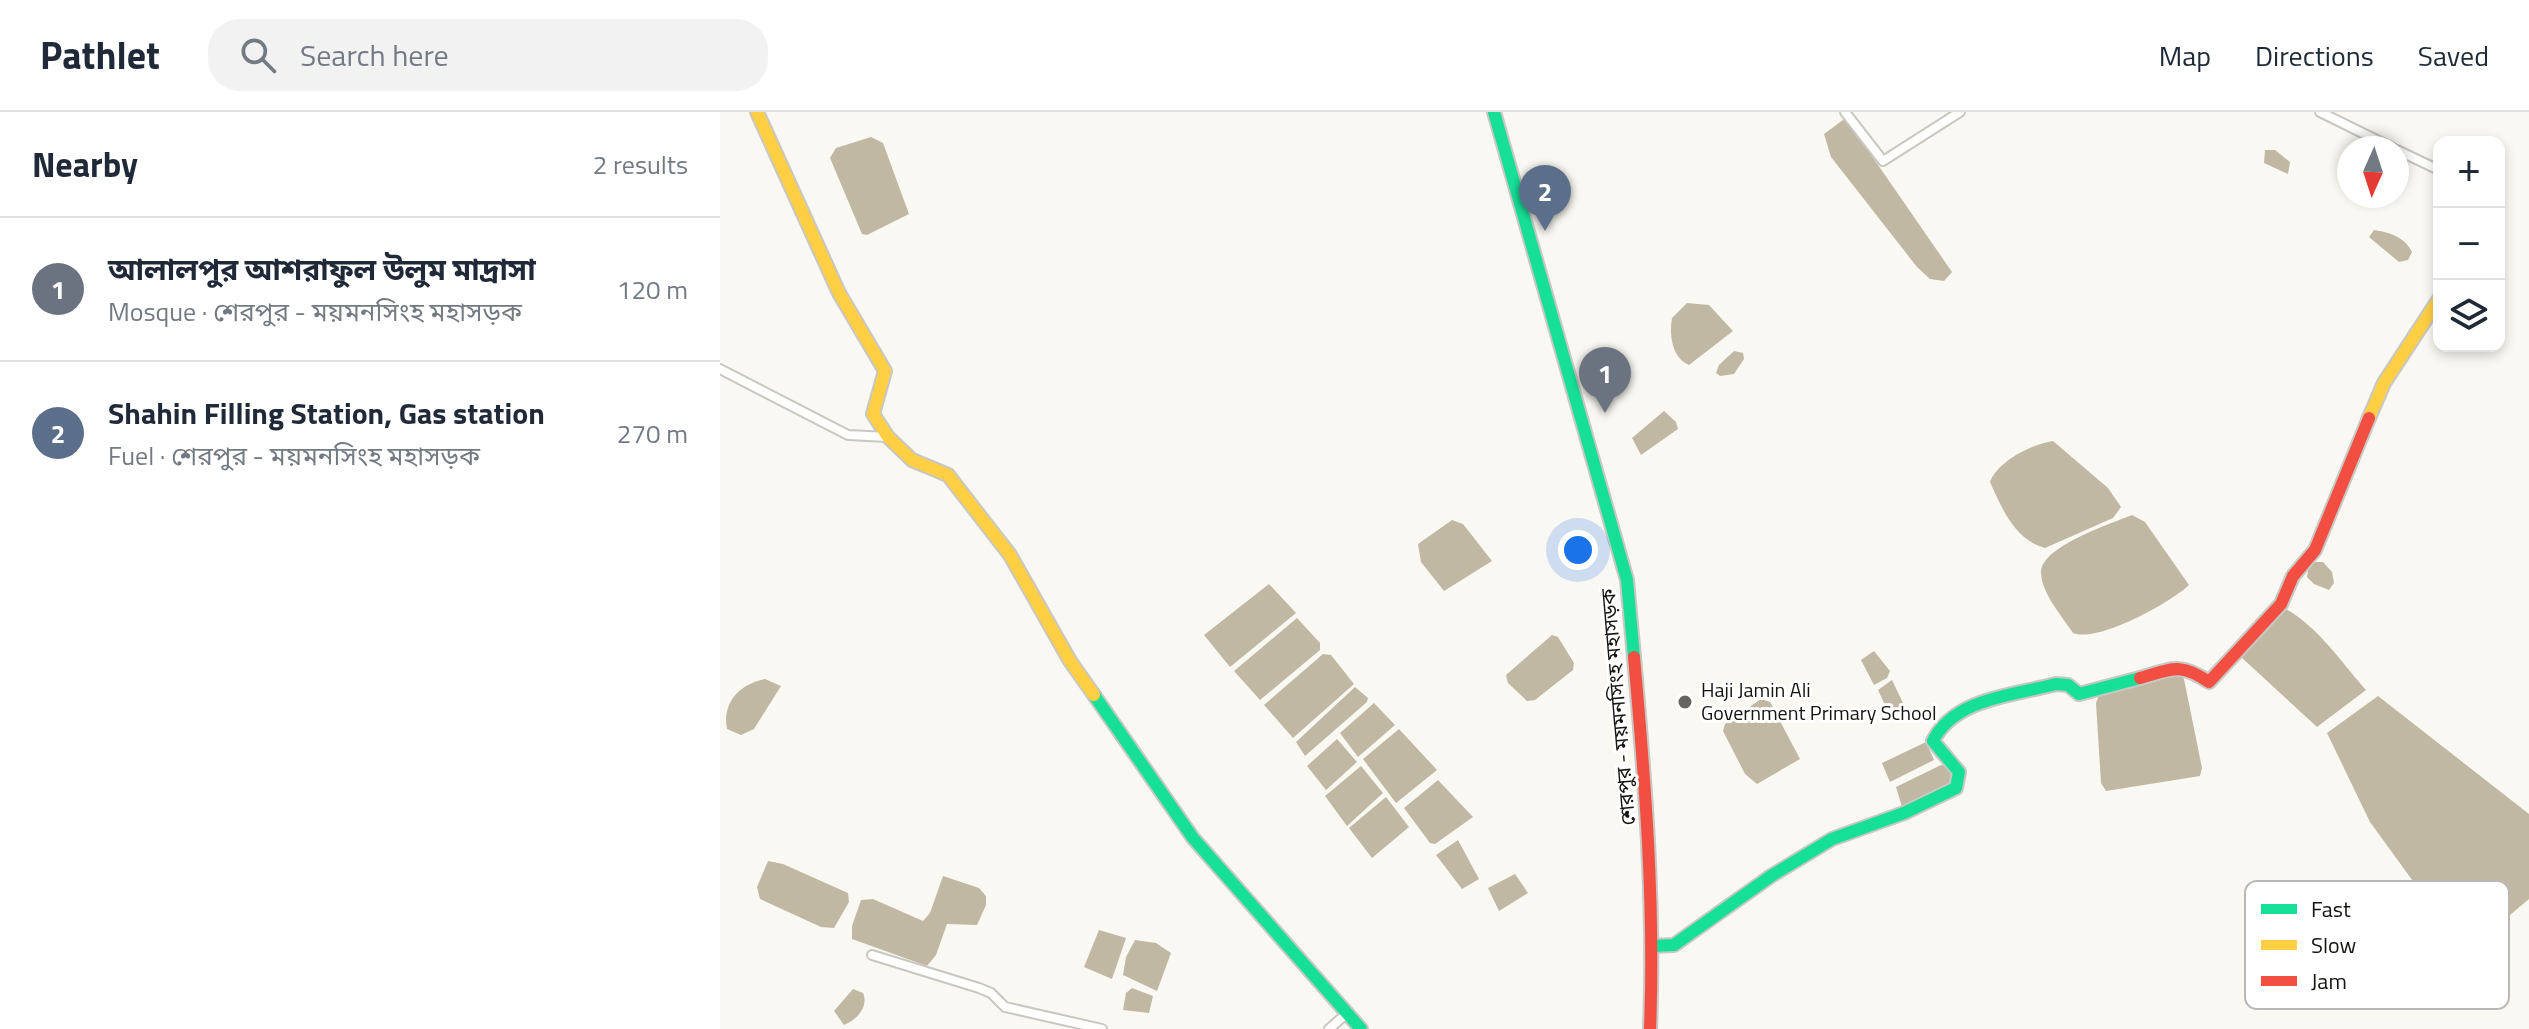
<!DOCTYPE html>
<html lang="en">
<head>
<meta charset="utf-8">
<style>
  body { margin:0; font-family:"Titillium Web","Noto Sans Bengali",sans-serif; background:#f2f2f3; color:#1f2937 }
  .controls { position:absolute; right:24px; top:24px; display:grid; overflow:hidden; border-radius:16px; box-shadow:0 4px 12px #0003 }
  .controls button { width:72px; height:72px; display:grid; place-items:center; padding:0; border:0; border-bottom:2px solid #e0e1e3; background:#fff; color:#1f2937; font:40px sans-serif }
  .compass { position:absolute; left:1617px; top:24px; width:72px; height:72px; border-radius:50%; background:#fff; box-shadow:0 4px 12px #0003; rotate:183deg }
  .you { position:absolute; left:858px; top:438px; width:28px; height:28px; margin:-20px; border:6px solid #fff; border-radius:50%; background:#1a73e8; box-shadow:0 0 0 12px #1a73e833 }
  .badge { display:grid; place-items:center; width:52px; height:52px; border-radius:50%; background:#db2777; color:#fff; font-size:26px; font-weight:700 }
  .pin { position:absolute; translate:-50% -66px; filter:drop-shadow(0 2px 4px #0008) }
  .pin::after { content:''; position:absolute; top:42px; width:28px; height:24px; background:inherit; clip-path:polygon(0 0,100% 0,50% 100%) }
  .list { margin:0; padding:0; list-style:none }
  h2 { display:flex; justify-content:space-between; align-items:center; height:104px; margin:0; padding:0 32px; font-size:34px }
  h2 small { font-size:26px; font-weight:400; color:#747a83 }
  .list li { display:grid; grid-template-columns:52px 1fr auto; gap:24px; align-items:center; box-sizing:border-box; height:144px; padding:0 32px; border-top:2px solid #e0e1e3 }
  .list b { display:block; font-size:30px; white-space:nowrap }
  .list p { margin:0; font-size:26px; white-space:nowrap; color:#747a83 }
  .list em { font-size:26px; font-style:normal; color:#747a83 }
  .icon { flex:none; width:44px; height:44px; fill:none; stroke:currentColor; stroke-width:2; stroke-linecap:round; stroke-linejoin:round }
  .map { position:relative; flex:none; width:1809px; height:917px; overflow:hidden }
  header { display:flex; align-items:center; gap:48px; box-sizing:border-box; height:112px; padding:0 40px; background:#fff; border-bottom:2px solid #e0e1e3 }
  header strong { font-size:38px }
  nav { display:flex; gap:44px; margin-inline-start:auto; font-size:28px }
  .search { width:560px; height:72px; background:#f2f2f3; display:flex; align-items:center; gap:20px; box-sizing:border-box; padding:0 28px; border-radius:32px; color:#747a83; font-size:30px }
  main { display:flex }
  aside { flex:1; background:#fff }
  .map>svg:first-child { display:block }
  .water { fill:#c0b8a2 }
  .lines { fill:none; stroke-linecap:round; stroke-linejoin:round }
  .street-casing { stroke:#c8c7c2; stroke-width:12 }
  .fast-casing { stroke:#c8c7c2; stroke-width:16 }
  .slow-casing { stroke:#c8c7c2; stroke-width:16 }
  .jam-casing { stroke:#c8c7c2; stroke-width:16 }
  .street { stroke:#fefefd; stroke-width:8 }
  .fast { stroke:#16e098; stroke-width:12 }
  .slow { stroke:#ffcf43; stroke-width:12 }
  .jam { stroke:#f24e42; stroke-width:12 }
  .poi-dot { fill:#65645f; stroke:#fff; stroke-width:3 }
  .labels { text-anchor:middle; stroke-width:6; stroke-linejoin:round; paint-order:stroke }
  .poi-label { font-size:20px; fill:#151410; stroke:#fff; text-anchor:start }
  .street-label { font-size:20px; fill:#151410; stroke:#fff }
  .key { fill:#fff; stroke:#b9b8b7; stroke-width:2 }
  .key-label { font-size:22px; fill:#151410 }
</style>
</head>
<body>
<header>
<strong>Pathlet</strong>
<div class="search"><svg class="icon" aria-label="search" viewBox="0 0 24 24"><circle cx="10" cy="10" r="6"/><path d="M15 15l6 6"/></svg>Search here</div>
<nav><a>Map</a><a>Directions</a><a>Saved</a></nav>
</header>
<main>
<aside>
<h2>Nearby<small>2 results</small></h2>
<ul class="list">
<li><span class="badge" style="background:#6b7280">1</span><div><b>আলালপুর আশরাফুল উলুম মাদ্রাসা</b><p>Mosque · শেরপুর - ময়মনসিংহ মহাসড়ক</p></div><em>120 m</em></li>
<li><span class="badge" style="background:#5c6f8a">2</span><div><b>Shahin Filling Station, Gas station</b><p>Fuel · শেরপুর - ময়মনসিংহ মহাসড়ক</p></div><em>270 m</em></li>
</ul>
</aside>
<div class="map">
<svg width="1809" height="917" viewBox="0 0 1809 917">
  <rect width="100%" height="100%" fill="#faf8f2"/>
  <path class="water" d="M1123 8 1129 11 1232 160 1224 169 1210 167 1197 155 1111 45 1104 22Z
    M151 25 163 31 189 102 147 123 142 122 110 46 116 36Z
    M1545 38H1555L1570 50 1568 62 1544 51Z
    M1654 118C1669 120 1685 125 1692 140L1688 148 1679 150 1649 125Z
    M967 191 989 193 1013 219 969 253C952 246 949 223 952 206Z
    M1014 239 1023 241 1024 247 1014 262 1000 264 996 261 999 253Z
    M944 299 956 310 958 317 921 343 912 326Z
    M1333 329 1388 376 1401 395 1393 406 1325 436C1295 428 1282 397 1270 370 1278 349 1312 332 1333 329Z
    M1412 403 1425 410 1469 473C1450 491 1378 531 1353 521 1342 504 1322 482 1321 461 1320 435 1390 412 1412 403Z
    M732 408 743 412 772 449 724 479 701 450 698 432Z
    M1595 450H1603L1612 460 1614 471 1609 478 1594 472 1587 465 1589 453Z
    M549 472 576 501 510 555 484 523Z
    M1562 495C1596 512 1621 550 1646 578L1597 615 1521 545Z
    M577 506 600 531V538L540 588 514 559Z
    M832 523 838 525 854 551 853 558 815 588 807 589 788 571 786 563Z
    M1154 539 1170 559 1167 566 1154 573 1141 548Z
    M603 542 611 543 634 572 573 626 544 593Z
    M1458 561 1464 567 1482 656 1480 664 1386 679 1381 671 1376 591 1380 581Z
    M45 567 61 574 34 617 21 623 7 617C2 591 19 572 45 567Z
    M1172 568 1186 597 1171 606 1158 578Z
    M635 575 648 586 647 590 585 644 576 630Z
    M1658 584 1809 702V787L1751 836 1743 838 1650 710 1607 621Z
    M1041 587 1050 590 1080 647 1037 672 1025 662 1003 619 1005 612Z
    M654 591 675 613 638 645 620 621Z
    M679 617 717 658 676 691 643 647Z
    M617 627 637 650 606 678 587 654Z
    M1206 630 1214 648 1170 670 1162 651Z
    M1221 653 1227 654 1231 662 1229 672 1182 695 1176 675Z
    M641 654 663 681 627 714 605 684Z
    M718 668 753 705 715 732 710 731 684 696Z
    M666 685 689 715 652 746 629 716Z
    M738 728 759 767 742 777 716 743Z
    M48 749 63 752 128 781 129 790 114 816 101 815 40 787 37 775Z
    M795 762 808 781 779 799 768 776Z
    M223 764 259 776 266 784V793L257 813 227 812 216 843 207 854 132 827V814L141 788 153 787 203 809 210 801Z
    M379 818 406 826 392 867 364 855Z
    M415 828 436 831 451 841 437 879 403 863 406 845Z
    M412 876 433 884 429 901 403 898 406 881Z
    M133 877 143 881C149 894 137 908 124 913L114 899Z"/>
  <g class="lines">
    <defs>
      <path id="street" d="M1125 0 1163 49 1240 0
        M1600 0 1673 36
        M1677 38 1719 58
        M0 257 128 323 168 325
        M152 843 259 876 271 881 285 895 382 917
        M609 917 625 903"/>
      <path id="fast" d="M774 0 907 468 914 545
        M374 583 473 726 641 917
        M933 834 954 833 1051 764 1112 727 1184 701 1236 676 1239 660 1213 629C1234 586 1295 583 1336 572L1348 573 1359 582 1420 566"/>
      <path id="slow" d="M37 0 119 181 165 259 153 302 168 325 192 348 228 363 290 443 350 549 374 583
        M1649 306 1664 271 1719 187"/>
      <path id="jam" d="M914 545C925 669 935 792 930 917
        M1420 566C1452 557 1460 550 1489 570L1561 492 1573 464 1595 438 1649 306"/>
    </defs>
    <use href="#street" class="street-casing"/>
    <use href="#fast" class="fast-casing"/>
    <use href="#slow" class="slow-casing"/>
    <use href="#jam" class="jam-casing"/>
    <use href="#street" class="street"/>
    <use href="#fast" class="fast"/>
    <use href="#slow" class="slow"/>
    <use href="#jam" class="jam"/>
  </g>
  <circle class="poi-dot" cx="965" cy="590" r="8"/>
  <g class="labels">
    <g class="poi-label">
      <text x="981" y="585">Haji Jamin Ali<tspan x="981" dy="23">Government Primary School</tspan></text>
    </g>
    <g class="street-label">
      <text transform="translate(898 595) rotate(-95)" y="7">শেরপুর - ময়মনসিংহ মহাসড়ক</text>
    </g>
  </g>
  <rect x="1525" y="769" width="264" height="128" rx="12" class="key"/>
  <rect x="1541" y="792" width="36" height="10" fill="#16e098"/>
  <rect x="1541" y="828" width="36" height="10" fill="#ffcf43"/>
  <rect x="1541" y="864" width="36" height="10" fill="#f24e42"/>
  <g class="key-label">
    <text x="1591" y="805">Fast</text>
    <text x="1591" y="841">Slow</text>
    <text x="1591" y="877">Jam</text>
  </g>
</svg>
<div class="controls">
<button>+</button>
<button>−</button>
<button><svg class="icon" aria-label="layers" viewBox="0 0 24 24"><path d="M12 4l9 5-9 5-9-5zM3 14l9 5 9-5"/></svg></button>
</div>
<svg class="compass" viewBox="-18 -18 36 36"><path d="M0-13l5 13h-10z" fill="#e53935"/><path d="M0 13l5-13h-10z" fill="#747a83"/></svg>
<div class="you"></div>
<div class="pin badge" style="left:885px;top:301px;background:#6b7280">1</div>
<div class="pin badge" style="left:825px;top:119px;background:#5c6f8a">2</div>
</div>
</main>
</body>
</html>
